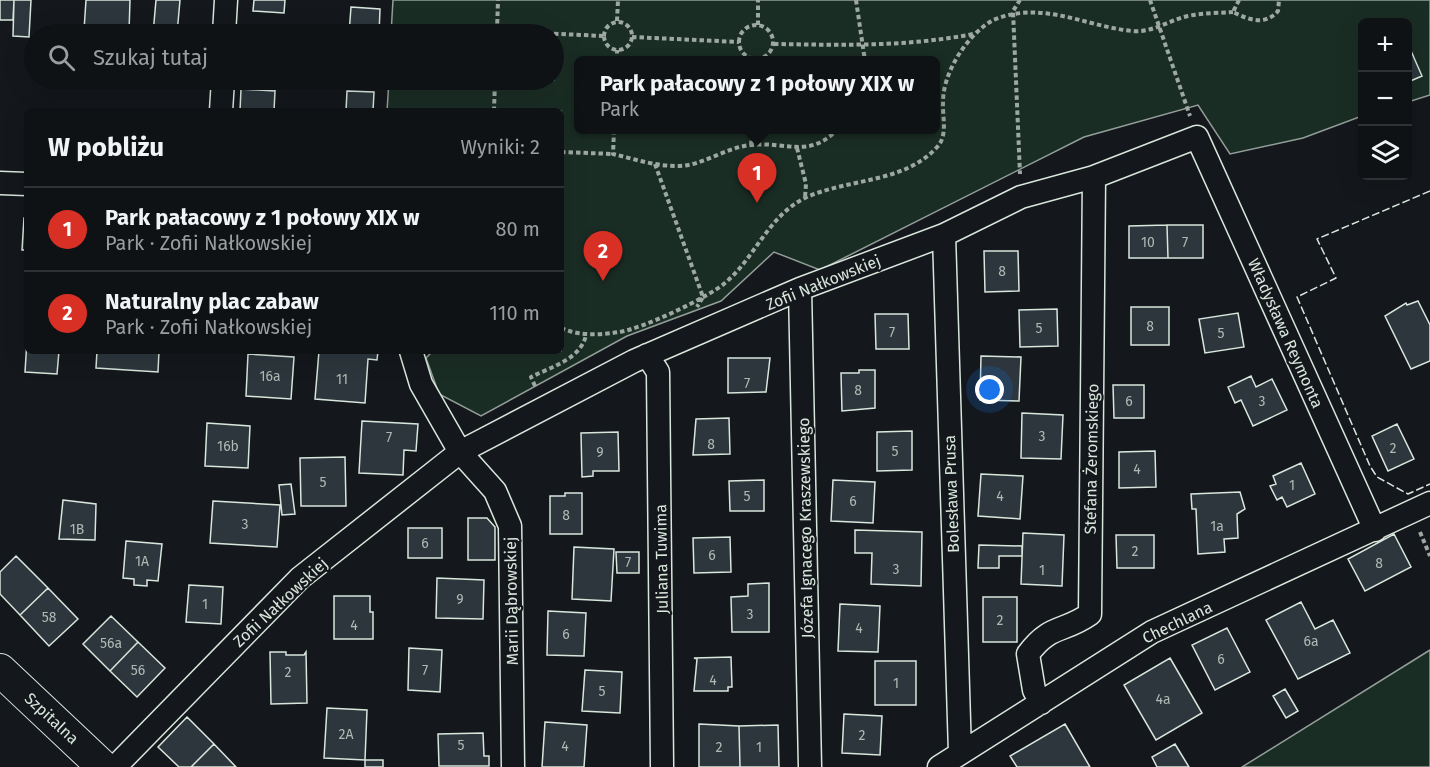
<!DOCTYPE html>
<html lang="pl">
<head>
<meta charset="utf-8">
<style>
  body { margin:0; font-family:"Fira Sans",sans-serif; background:#1d2022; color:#f1f3f6 }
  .controls { position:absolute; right:18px; top:18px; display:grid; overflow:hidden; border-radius:9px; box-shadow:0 6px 24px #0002 }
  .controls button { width:54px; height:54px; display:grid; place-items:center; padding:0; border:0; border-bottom:2px solid #2f3234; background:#0f1215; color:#f1f3f6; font:30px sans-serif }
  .you { position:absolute; left:990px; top:390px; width:21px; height:21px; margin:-15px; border:4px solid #fff; border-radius:50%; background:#1a73e8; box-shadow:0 0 0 9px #1a73e833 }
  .badge { display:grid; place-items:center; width:39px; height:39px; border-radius:50%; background:#d93025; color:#fff; font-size:20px; font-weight:700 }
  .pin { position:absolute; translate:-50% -50px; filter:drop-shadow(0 2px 3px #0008) }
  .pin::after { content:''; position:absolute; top:32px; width:21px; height:18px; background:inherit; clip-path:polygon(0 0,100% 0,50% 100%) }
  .popup { position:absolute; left:574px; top:56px; width:366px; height:78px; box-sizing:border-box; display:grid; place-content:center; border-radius:9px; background:#0f1215; filter:drop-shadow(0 2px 4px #0005); font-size:20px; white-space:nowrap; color:#9b9ea0 }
  .popup b { font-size:22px; color:#f1f3f6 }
  .popup::after { content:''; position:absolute; left:50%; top:100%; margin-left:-12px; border:12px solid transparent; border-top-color:#0f1215 }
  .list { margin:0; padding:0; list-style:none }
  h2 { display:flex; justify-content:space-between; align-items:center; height:78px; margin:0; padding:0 24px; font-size:26px }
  h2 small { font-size:20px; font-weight:400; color:#9b9ea0 }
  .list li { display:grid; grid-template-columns:39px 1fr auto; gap:18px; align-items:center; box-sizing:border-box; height:84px; padding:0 24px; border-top:2px solid #2f3234 }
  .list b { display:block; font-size:22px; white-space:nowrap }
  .list p { margin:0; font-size:20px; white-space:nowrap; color:#9b9ea0 }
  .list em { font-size:20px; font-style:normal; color:#9b9ea0 }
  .icon { flex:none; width:33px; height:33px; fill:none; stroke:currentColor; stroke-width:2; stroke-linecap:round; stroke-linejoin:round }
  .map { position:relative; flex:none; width:1430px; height:767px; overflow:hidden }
  .search { position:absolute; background:#0f1215; box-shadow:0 6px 24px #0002; left:24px; top:24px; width:540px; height:66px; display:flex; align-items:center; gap:15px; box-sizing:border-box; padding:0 21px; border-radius:33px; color:#9b9ea0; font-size:22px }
  .panel { position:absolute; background:#0f1215; box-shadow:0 6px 24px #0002; left:24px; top:108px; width:540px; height:246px; border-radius:9px }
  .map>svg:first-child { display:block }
  .green { fill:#1a2d24; stroke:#939e99; stroke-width:1.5; fill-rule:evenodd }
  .building { fill:#2c363c; stroke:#d8e6dc; stroke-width:1.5 }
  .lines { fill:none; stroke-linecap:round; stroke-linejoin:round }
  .street-casing { stroke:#d8e6dc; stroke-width:25 }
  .secondary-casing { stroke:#d8e6dc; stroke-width:34 }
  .path { stroke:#9da8a2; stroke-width:4; stroke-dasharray:4.5 3; stroke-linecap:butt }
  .street { stroke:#14181c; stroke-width:22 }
  .secondary { stroke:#14181c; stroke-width:32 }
  .fence { stroke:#d8e6dc; stroke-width:1.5; stroke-dasharray:8 3; stroke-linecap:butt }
  .labels { text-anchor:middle; stroke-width:4.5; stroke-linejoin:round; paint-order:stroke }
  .number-label { font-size:14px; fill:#adbab4 }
  .street-label { font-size:16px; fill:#d8e6dc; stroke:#14181c }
</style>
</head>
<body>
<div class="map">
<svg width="1430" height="767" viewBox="0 0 1430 767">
  <rect width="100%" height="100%" fill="#14181c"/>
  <path class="green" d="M393 0H1430V95L1408 102V22H1362V116L1303 138 1230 154 1198 105 1084 137 820 270 774 252 721 301 627 336 481 416 439 394 426 358 433 351H561V111H387L389 80H554V34H391ZM578 61H936V130H578Z
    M1430 650V767H1242Z"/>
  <path class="building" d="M0 0H14L13 20H0Z
    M14 0H31L29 37 13 36Z
    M86 0H130L129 32 84 30Z
    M156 0H180L177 34H153Z
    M254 0H285L284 13 253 11Z
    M351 7 380 9 379 34H349Z
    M244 30 293 33V34H244Z
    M1408 44 1422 76 1408 82Z
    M241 80H276L275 91 241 89Z
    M241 89 275 91 274 111H240Z
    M347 91 374 92 373 111H346Z
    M24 218H27V250H22Z
    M1167 225H1203V258H1168Z
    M1167 225 1168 258H1129V226Z
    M984 251H1018L1019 291 985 292Z
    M1418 301 1430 325V361L1411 369 1385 316 1406 303 1407 305Z
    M1131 307H1169V345H1131Z
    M1057 309 1058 346 1020 347 1019 310Z
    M1238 313 1244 347 1205 353 1199 319Z
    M875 314H908L909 349H876Z
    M27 340V351H59L57 374 25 372Z
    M97 351H159L158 372 96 368Z
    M319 351H378L377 360 368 359 365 403 315 399Z
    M248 354 294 357 291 399 246 396Z
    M981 356 1021 357 1019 401 980 400Z
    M728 358H770L766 392 728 393Z
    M859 370H875V408L842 411 841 373H859Z
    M1251 376 1256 387 1272 379 1287 410 1253 426 1241 400 1235 403 1228 387Z
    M1113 385H1144V418H1114Z
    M1022 413 1063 415 1061 459 1021 458Z
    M729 418 730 454 693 455 696 419Z
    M362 421 418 424 416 451 404 450 403 475 359 473Z
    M207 423 250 426 248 468 205 466Z
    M1397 424 1414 459 1388 471 1372 436Z
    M912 431V470L877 471V432Z
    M618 432 619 471H593V476L582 477 581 433Z
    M1155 451 1156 487 1119 488V452Z
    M345 457 346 506H301L300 458Z
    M1301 463 1315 494 1287 507 1282 497 1277 500 1270 486 1276 484 1273 476Z
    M981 474 1023 476 1020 519 978 516Z
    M764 480V511H730L729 481Z
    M833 480 875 482 873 523 831 521Z
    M291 484 295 514 282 515 279 485Z
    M1240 492 1245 509 1237 514 1238 538 1224 539 1225 552 1198 554 1196 509H1192L1191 494Z
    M565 493H582V534H550V496H565Z
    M63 500 96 504 95 540 59 539Z
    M213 501 280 505 277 547 210 543Z
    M468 518H487L495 527V560H468Z
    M408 528H442V558H408Z
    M855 530 922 532 921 586 871 584 872 553H855Z
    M1023 533 1064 535 1062 586 1021 584Z
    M1394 534 1411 567 1365 591 1348 559Z
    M1116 535H1154V568H1117Z
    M730 537 731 572 694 573 693 538Z
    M126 541 162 544 158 581 147 580V586L134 585V579L123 578Z
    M979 545 1022 546V556H999V568H978Z
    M574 547 614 549 611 601 572 599Z
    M616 552H639V573H617Z
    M16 556 48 588 20 615 0 594V572Z
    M437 578 484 580 483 619 436 618Z
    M769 583V632H732L731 597 748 596V584Z
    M189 585 223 587 221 624 186 622Z
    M48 588 78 619 49 646 20 615Z
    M334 596H370V612H373V639H334Z
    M983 597H1017V642H983Z
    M1301 602 1315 629 1333 620 1350 653 1298 679 1266 620Z
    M840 604 880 606 878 652 838 651Z
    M548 611 586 613 584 656 547 655Z
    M111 616 138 642 110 671 83 644Z
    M1227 628 1250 672 1215 690 1192 645Z
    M138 642 165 668 137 697 110 671Z
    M409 648 442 650 440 692 408 690Z
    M270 652H286V655H304L306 652 307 703 271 704Z
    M731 657 732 687H728V691H694L697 659 694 658Z
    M1170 658 1202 713 1156 740 1124 685Z
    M875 661H916V705H875Z
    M585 670 622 672 620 713 582 711Z
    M1285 689 1298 711 1286 718 1273 696Z
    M327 708 367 710 365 760 324 758Z
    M844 714 882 716 880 755 842 753Z
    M187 717 214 744 191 767H179L158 747Z
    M545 722 587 725 584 767H542Z
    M699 724 739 726 740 767H699Z
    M1065 724 1090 767H1017L1010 756Z
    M778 725 779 767H740L739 726Z
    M483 733 484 756H489V766H439L438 734Z
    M214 744 236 767H191Z
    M1175 744 1189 767H1157L1152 757Z
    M365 760H383V767H365Z"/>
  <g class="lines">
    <defs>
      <path id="street" d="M224 34 226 0
        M221 111 223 80
        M0 183 27 184
        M944 235 960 753
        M800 289 810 767
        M411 351 421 384 460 452 495 491 510 526 513 767
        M647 355 658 372 662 767
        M1041 703 1034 690 1028 654C1050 624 1063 633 1090 614L1094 177
        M115 767 300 578 460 452 634 361 800 289 944 235 1021 197 1094 177 1197 137 1375 530
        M939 767 1152 632 1430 503"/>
      <path id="secondary" d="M0 670 103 767"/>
    </defs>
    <use href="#street" class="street-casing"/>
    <use href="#secondary" class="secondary-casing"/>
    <path class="path" d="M856 0 865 61
      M1020 0 1013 11 1020 174
      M1150 0 1190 116
      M1239 0 1233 12C1249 20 1265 26 1278 11L1279 0
      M617 21 618 0
      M604 36a14 14 0 1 1 28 0a14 14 0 1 1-28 0Z
      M739 42a17 17 0 1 1 34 0a17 17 0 1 1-34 0Z
      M758 25V0
      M497 31 498 0
      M497 34V31L603 36
      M632 37 739 42
      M774 44C840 45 907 47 973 34
      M617 61V50
      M494 111 495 80
      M614 130 613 154C634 159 655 166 676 166 701 167 726 147 751 145 786 141 808 159 837 130
      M751 145 752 130
      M797 148 806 184 805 197
      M561 152 613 154
      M655 164 703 297 697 307
      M561 328C578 336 600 335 619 332 642 329 707 298 725 283 755 258 768 216 805 198 847 178 905 184 938 146 948 134 942 116 943 102 943 72 967 35 993 20 1042 0 1084 26 1132 31 1153 33 1169 20 1188 16 1203 13 1219 13 1233 12
      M535 386 531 377C551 367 581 359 586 335
      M1420 532 1430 556"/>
    <use href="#street" class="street"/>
    <use href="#secondary" class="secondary"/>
    <path class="fence" d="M1430 191 1317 239 1336 278 1297 297 1370 466 1377 477 1408 494 1430 484"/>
  </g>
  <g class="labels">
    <g class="number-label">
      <text x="1148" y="247">10</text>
      <text x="1185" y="247">7</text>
      <text x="1002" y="276">8</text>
      <text x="1150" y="331">8</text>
      <text x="1039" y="333">5</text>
      <text x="892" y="337">7</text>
      <text x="1221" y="338">5</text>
      <text x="270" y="381">16a</text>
      <text x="342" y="384">11</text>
      <text x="747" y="388">7</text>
      <text x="858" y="395">8</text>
      <text x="1129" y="406">6</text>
      <text x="1262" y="406">3</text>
      <text x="1042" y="441">3</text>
      <text x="389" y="442">7</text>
      <text x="711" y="449">8</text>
      <text x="228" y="451">16b</text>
      <text x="1393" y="453">2</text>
      <text x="895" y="456">5</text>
      <text x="600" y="457">9</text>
      <text x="1137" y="474">4</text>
      <text x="323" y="487">5</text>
      <text x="1292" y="490">1</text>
      <text x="747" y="501">5</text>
      <text x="1000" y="501">4</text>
      <text x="853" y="506">6</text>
      <text x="566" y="520">8</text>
      <text x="245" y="529">3</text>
      <text x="1217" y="531">1a</text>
      <text x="77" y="534">1B</text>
      <text x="425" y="548">6</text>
      <text x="1135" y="556">2</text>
      <text x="712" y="560">6</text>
      <text x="142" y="566">1A</text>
      <text x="628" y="567">7</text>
      <text x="1379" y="568">8</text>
      <text x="896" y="574">3</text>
      <text x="1042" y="575">1</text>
      <text x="460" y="604">9</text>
      <text x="205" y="609">1</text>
      <text x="750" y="619">3</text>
      <text x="49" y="622">58</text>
      <text x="1000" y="625">2</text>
      <text x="354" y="630">4</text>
      <text x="859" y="633">4</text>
      <text x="566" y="639">6</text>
      <text x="1311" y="646">6a</text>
      <text x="111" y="648">56a</text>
      <text x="1221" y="664">6</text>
      <text x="138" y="675">56</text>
      <text x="425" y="675">7</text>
      <text x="288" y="677">2</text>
      <text x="713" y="685">4</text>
      <text x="896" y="688">1</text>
      <text x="602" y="696">5</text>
      <text x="1163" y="704">4a</text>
      <text x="346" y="739">2A</text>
      <text x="862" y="740">2</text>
      <text x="461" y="750">5</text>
      <text x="565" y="751">4</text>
      <text x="719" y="752">2</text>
      <text x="759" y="752">1</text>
    </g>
    <g class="street-label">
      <text transform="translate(823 282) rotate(-22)" y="6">Zofii Nałkowskiej</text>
      <text transform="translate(1286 333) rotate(66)" y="6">Władysława Reymonta</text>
      <text transform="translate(1091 459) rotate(-89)" y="6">Stefana Żeromskiego</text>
      <text transform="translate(951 494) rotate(-92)" y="6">Bolesława Prusa</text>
      <text transform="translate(805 528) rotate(-91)" y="6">Józefa Ignacego Kraszewskiego</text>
      <text transform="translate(661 559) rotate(-91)" y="6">Juliana Tuwima</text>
      <text transform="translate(511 601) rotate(-91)" y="6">Marii Dąbrowskiej</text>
      <text transform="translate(280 602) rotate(-43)" y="6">Zofii Nałkowskiej</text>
      <text transform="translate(1177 622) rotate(-26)" y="6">Chechlana</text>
      <text transform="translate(52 718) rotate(43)" y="6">Szpitalna</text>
    </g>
  </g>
</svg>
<div class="controls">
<button>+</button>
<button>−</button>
<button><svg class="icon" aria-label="layers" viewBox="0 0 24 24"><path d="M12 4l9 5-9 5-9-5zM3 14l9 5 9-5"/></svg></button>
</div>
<div class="you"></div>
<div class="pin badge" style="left:757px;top:203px">1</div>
<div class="popup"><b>Park pałacowy z 1 połowy XIX w</b>Park</div>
<div class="pin badge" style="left:603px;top:281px">2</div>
<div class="search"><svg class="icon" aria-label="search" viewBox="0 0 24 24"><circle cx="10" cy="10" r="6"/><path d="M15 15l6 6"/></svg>Szukaj tutaj</div>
<section class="panel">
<h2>W pobliżu<small>Wyniki: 2</small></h2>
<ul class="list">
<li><span class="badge">1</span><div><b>Park pałacowy z 1 połowy XIX w</b><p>Park · Zofii Nałkowskiej</p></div><em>80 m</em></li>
<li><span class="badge">2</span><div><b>Naturalny plac zabaw</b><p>Park · Zofii Nałkowskiej</p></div><em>110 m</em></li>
</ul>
</section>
</div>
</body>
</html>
